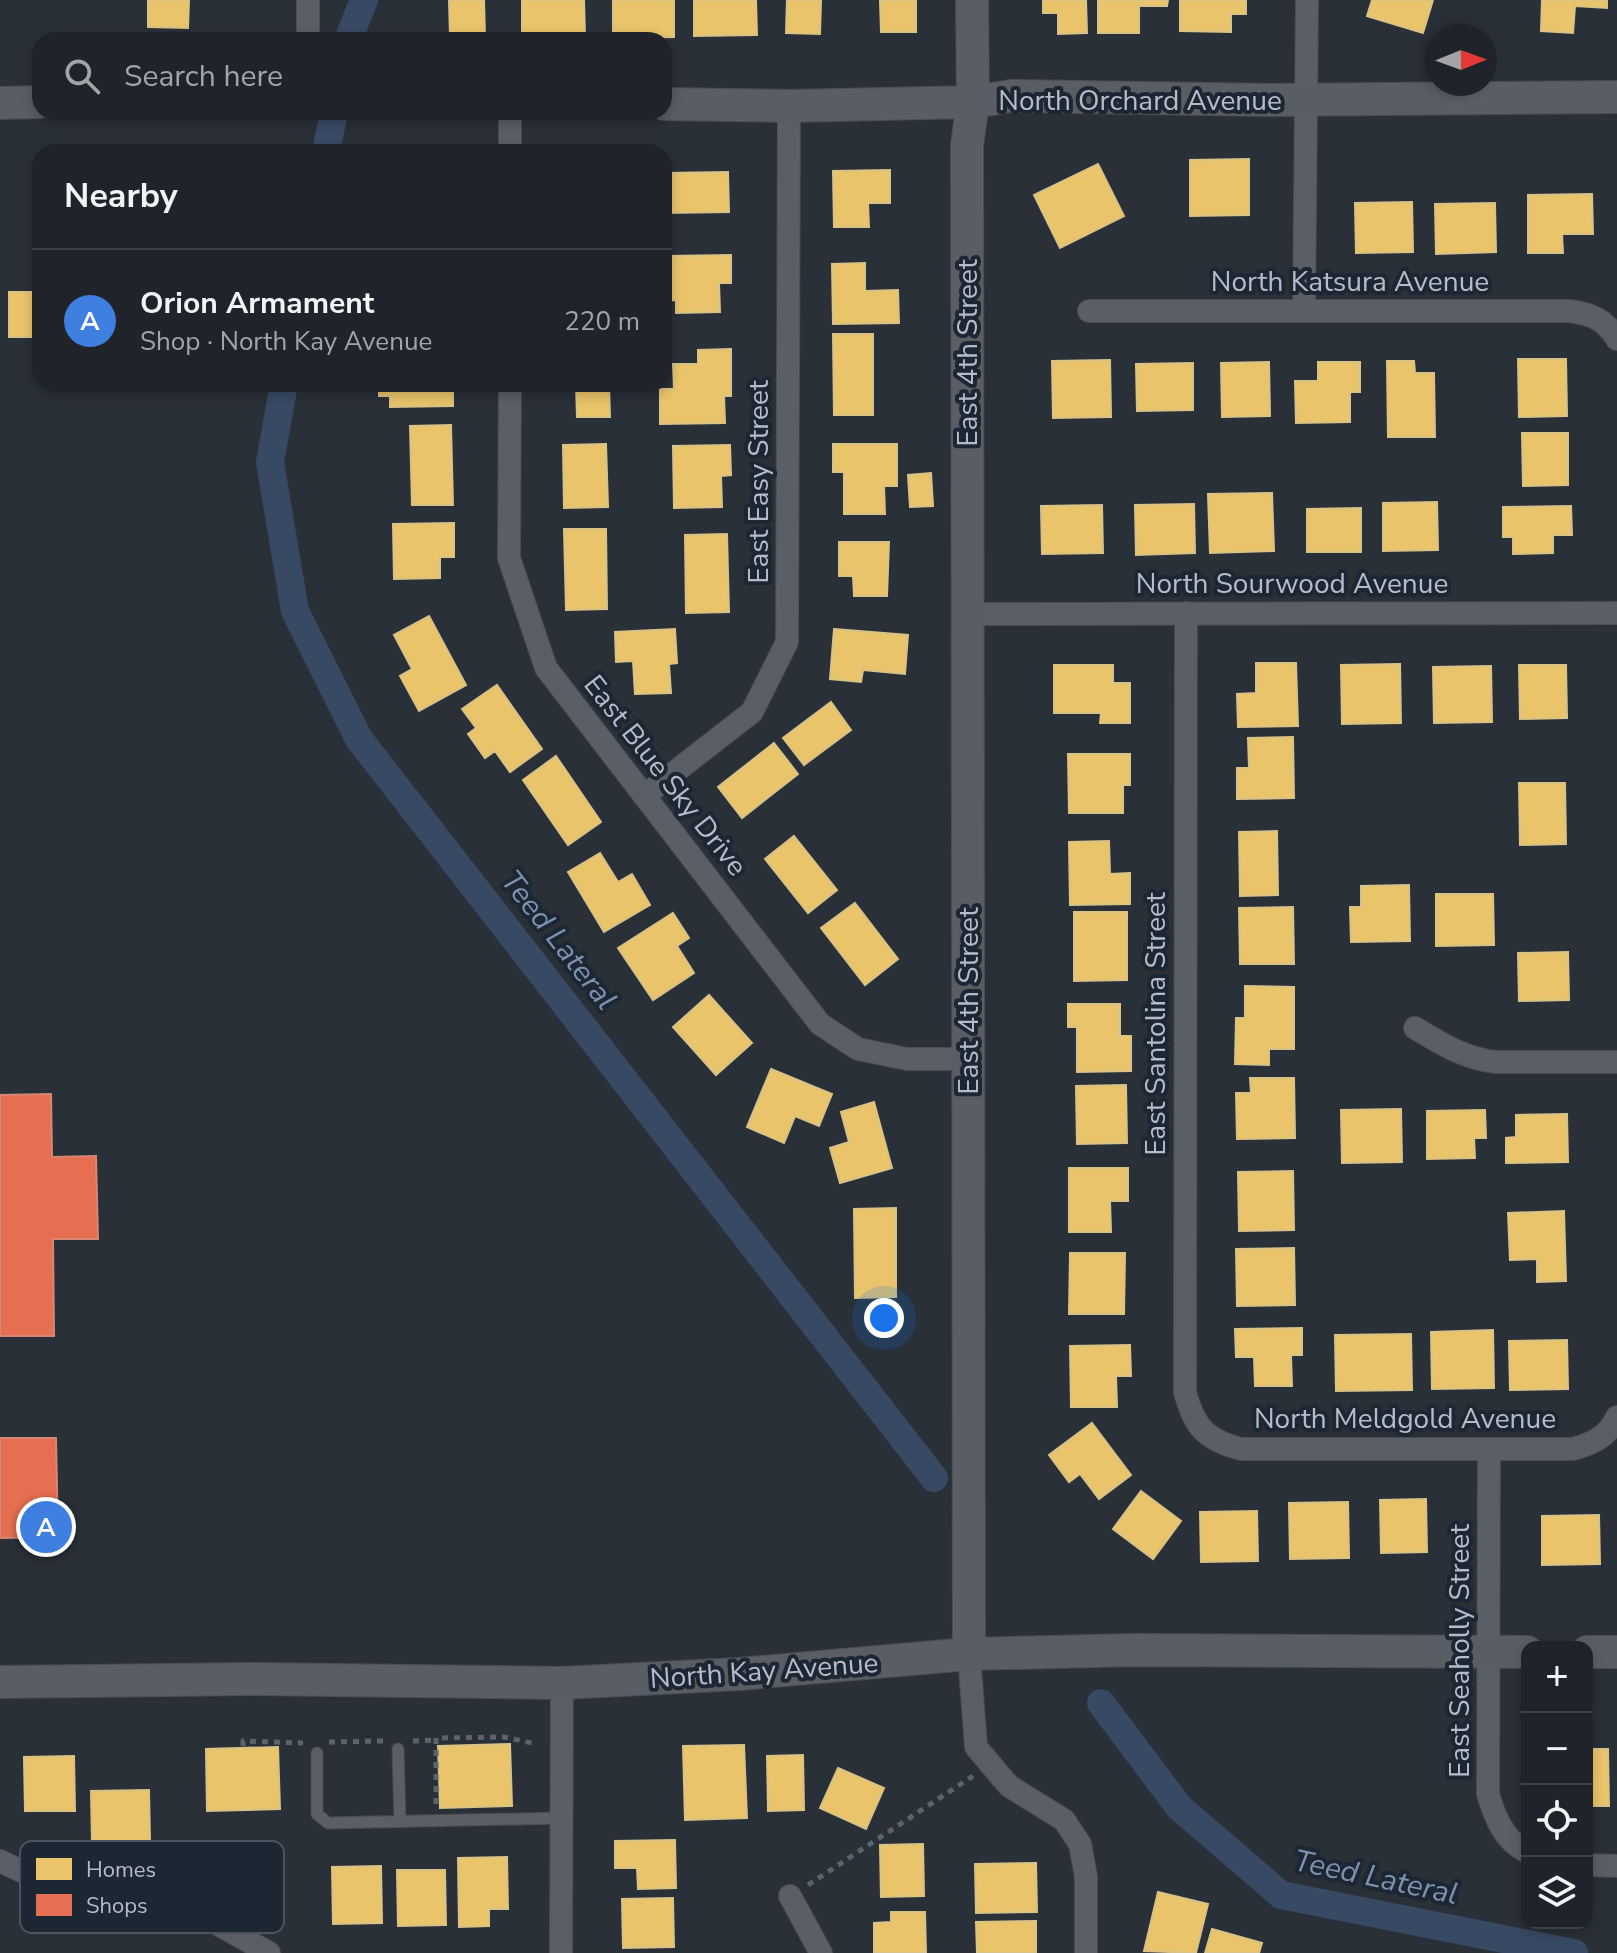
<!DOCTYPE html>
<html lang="en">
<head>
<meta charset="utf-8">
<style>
  body { margin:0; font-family:"Nunito Sans",sans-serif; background:#2d3036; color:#f1f3f6 }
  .controls { position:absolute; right:24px; bottom:24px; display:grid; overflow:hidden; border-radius:16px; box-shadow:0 4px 12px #0003 }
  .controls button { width:72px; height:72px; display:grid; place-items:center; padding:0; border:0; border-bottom:2px solid #3d4147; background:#20242a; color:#f1f3f6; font:40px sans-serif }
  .compass { position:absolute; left:1425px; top:24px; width:72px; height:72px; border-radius:50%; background:#20242a; box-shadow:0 4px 12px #0003; rotate:89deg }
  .you { position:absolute; left:884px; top:1318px; width:28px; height:28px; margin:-20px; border:6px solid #fff; border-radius:50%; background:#1a73e8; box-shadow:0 0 0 12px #1a73e833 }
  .badge { display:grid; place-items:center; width:52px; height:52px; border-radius:50%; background:#848b96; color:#fff; font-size:26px; font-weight:700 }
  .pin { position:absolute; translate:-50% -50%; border:4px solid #fff; box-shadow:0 2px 8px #0006 }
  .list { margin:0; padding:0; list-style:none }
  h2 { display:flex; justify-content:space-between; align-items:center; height:104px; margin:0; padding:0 32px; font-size:34px }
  h2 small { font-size:26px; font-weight:400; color:#a2a4a8 }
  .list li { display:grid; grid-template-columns:52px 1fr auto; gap:24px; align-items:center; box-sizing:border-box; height:144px; padding:0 32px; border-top:2px solid #3d4147 }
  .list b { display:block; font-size:30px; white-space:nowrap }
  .list p { margin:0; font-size:26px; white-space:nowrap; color:#a2a4a8 }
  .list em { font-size:26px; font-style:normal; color:#a2a4a8 }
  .icon { flex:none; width:44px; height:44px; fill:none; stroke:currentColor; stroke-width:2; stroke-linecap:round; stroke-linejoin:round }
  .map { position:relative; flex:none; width:1617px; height:1953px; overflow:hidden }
  .search { position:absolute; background:#20242a; box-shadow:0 4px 12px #0003; left:32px; top:32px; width:640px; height:88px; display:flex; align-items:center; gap:20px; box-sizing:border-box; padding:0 28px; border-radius:24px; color:#a2a4a8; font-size:30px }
  .panel { position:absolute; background:#20242a; box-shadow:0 4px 12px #0003; left:32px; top:144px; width:640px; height:248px; border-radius:24px }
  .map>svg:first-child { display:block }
  .homes { fill:#e9c46a; stroke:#d9c286; stroke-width:2 }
  .shops { fill:#e76f51; stroke:#d88675; stroke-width:2 }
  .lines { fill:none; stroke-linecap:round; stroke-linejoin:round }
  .canal { stroke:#384963; stroke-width:28 }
  .lane-casing { stroke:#484c53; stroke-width:13 }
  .street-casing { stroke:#484c53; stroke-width:24 }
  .secondary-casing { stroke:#484c53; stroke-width:34 }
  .path { stroke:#5d636a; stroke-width:5; stroke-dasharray:6 6; stroke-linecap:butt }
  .lane { stroke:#5a5e66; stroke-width:11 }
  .street { stroke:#5a5e66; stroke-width:22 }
  .secondary { stroke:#595d64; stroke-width:32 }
  .labels { text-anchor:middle; stroke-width:8; stroke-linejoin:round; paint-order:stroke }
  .street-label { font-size:28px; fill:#b4bcc9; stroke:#1d2633 }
  .water-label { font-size:30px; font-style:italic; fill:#7c92b1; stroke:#1d2633 }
  .key { fill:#1d2633; stroke:#4a5360; stroke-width:2 }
  .key-label { font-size:22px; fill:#b4bcc9 }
</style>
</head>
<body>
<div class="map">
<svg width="1617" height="1953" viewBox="0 0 1617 1953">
  <rect width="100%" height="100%" fill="#2a3038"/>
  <path class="homes" d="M148 0H189L188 28 148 27Z
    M449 0H484L485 36H450Z
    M522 0H584L585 37 522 38Z
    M613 0H674V37L613 38Z
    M694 0H756L757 35 694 36Z
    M787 0H821L820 34 786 33Z
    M880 0H916V32H881Z
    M1043 0H1086L1087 33 1058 34V13H1043Z
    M1098 0H1168L1167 6H1139V33H1098Z
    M1180 0H1246V14H1231V32L1180 31Z
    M1372 0H1433L1423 33 1367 16Z
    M1542 0H1607V8L1575 6 1573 33 1541 31Z
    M1249 159V215L1190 216V160Z
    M1098 164 1124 216 1060 248 1034 195Z
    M890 170V203H868L869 227H834L833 171Z
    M728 172 729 212 664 213V173Z
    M1592 194 1593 234H1562L1563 253H1528V195Z
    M1412 202 1413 252 1356 253 1355 203Z
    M1495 203 1496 252 1436 254 1435 204Z
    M731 255V283H719L720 312 676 313V300L666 301V256Z
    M865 263V291L898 290 899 323 833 324 832 264Z
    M9 292H40V337H9Z
    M833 334H873V415H834Z
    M731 349V396H724L725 423 660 424V389H674L673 364H698V350Z
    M1518 359H1566L1567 416 1519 417Z
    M1110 360 1111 417 1053 418 1052 361Z
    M1387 361H1414L1415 373H1434L1435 437H1388Z
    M1269 362 1270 416 1222 417 1221 363Z
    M1318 362H1360V392H1350V422L1296 423 1295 381H1318Z
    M1193 363V410L1137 411 1136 364Z
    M379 384H453V406L390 407V396H379Z
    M576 384H609L610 417H577Z
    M451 425 453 505H412L410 426Z
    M1522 433H1568V485L1523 486Z
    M606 444 608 507 564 508 563 445Z
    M833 444H897V486H884L885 514H844V472H833Z
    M730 445 731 475 721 476 722 507 674 508 673 446Z
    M931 473 933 506 910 507 908 475Z
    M1272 493 1274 551 1210 553 1208 494Z
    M1437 502 1438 550 1383 551V503Z
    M1194 504 1195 553 1136 555 1135 505Z
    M1102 505 1103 553 1042 554 1041 506Z
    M1571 506 1572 535H1553V553L1513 554V537H1503V507Z
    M1361 508V552H1307V509Z
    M454 523V557H440V578L394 579 393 524Z
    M564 529H606L607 609 566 610Z
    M727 534 729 612 686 613 685 535Z
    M839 542H889L887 596H854L853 576H839Z
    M429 616 466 685 419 711 400 676 412 669 394 635Z
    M675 629 677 663 669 664 671 693 635 694 633 661 616 662 615 632Z
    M834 629 908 635 905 674 863 670 861 682 830 679Z
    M1256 663H1296L1298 726 1238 727 1237 694 1256 693Z
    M1400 664 1401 723 1342 724 1341 665Z
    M1054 665H1113V683H1130V723H1100L1101 713H1054Z
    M1519 665H1566L1567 718 1520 719Z
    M1491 666 1492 722 1434 723 1433 667Z
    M497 685 542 749 510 772 495 751 485 758 468 734 476 728 462 709Z
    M831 702 851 730 804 765 783 738Z
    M1293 737 1294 798 1237 799V768H1249L1248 738Z
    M774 743 798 774 742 818 718 787Z
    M1068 754H1130V785H1123V813H1069Z
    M556 756 601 822 568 845 523 780Z
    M1519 783H1565L1566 844 1520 845Z
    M1277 831 1278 895 1240 896 1239 832Z
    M794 836 837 890 808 913 765 859Z
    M1109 841 1110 874 1130 873V904L1070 905 1069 842Z
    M600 853 618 882 632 874 650 905 604 932 568 872Z
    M1409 885 1410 941 1351 942 1350 907H1361V886Z
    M1436 894H1493L1494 945 1436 946Z
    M855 903 898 959 865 985 821 928Z
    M1293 907 1294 964H1240L1239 908Z
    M1074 912H1127V980L1074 981Z
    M673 913 689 938 677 946 694 973 653 1000 618 948Z
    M1568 952 1569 1000 1519 1001 1518 953Z
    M1245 986 1294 987V1049H1269V1065L1235 1064 1236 1018H1245Z
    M709 995 752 1043 716 1075 673 1027Z
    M1068 1004H1120V1036H1131V1071L1077 1072V1027H1068Z
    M771 1069 832 1094 819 1126 795 1116 784 1143 747 1127Z
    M1250 1078H1294L1295 1138 1237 1139 1236 1093H1251Z
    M1126 1085 1127 1143 1077 1144 1076 1086Z
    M874 1102 892 1168 840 1183 830 1148 849 1142 841 1112Z
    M1401 1109 1402 1162 1342 1163 1341 1110Z
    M1485 1110 1486 1138H1474L1475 1158 1427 1159V1111Z
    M1567 1114 1568 1162 1506 1163V1138L1516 1137V1115Z
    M1069 1168H1128V1201H1110L1111 1232H1069Z
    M1293 1171 1294 1230 1239 1231 1238 1172Z
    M896 1208V1297L855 1298 854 1209Z
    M1564 1211 1566 1281 1537 1282V1259L1510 1260 1508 1213Z
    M1294 1248 1295 1305 1237 1306 1236 1249Z
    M1070 1253H1125L1124 1314H1069Z
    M1302 1328V1355H1291L1292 1386H1255L1254 1357H1236L1235 1329Z
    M1493 1330 1494 1388 1432 1389 1431 1332Z
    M1411 1334 1412 1390 1336 1391 1335 1335Z
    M1567 1340 1568 1389 1510 1390 1509 1341Z
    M1130 1345 1131 1376H1116L1117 1407H1071L1070 1346Z
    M1092 1423 1131 1475 1099 1499 1080 1474 1069 1482 1049 1455Z
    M1141 1491 1181 1521 1153 1559 1113 1529Z
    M1426 1499 1427 1552 1381 1553 1380 1500Z
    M1348 1502 1349 1558 1290 1559 1289 1503Z
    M1257 1511 1258 1561 1201 1562 1200 1512Z
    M1599 1515 1600 1564 1542 1565V1516Z
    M510 1744 512 1806 440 1808 438 1746Z
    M744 1745 747 1818 685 1820 683 1746Z
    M278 1747 280 1809 207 1811 206 1749Z
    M1587 1749H1608L1609 1806H1587Z
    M803 1755 804 1810 768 1811 767 1756Z
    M74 1756 75 1811H25L24 1757Z
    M838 1768 884 1788 866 1829 820 1808Z
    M149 1790 150 1841 92 1842 91 1791Z
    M675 1840 676 1888 638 1889 637 1868H615V1841Z
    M923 1844 924 1896 881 1897 880 1845Z
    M507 1857 508 1909H489V1926L459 1927 458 1858Z
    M1036 1863 1037 1912 976 1913 975 1864Z
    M381 1866 382 1923 333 1924 332 1867Z
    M397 1870H445L446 1925 398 1926Z
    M1158 1892 1208 1904 1196 1953 1144 1951Z
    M673 1898 674 1947 623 1948 622 1899Z
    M891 1912H925L926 1953H874V1923L891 1922Z
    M1036 1921V1953H977L976 1922Z
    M1212 1929 1262 1943 1259 1953H1205Z"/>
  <path class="shops" d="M51 1094 52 1157 96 1156 98 1239H53L54 1336H0V1095Z
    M0 1438H56L58 1537 0 1538Z"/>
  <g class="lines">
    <path class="canal" d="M348 40 364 0
      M326 152 334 112
      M284 384 270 462 295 611 359 739 934 1478
      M1101 1703 1179 1807 1281 1895 1574 1953"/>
    <defs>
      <path id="lane" d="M398 1749 400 1822
        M317 1753V1814L328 1823 561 1818"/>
      <path id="street" d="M308 0V40
        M510 152V112
        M1089 311H1569C1591 314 1605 319 1617 339
        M1304 311 1307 0
        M510 384 509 558 546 668 820 1024 858 1049 907 1059H968
        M1186 613 1185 1392C1194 1427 1206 1440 1241 1449H1573C1594 1443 1607 1437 1617 1417
        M968 614 1617 613
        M644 796 752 712 787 642 789 106
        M1415 1028C1442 1044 1463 1058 1495 1062H1617
        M1489 1449 1488 1794C1495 1818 1504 1840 1527 1852
        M969 1654 976 1747 1009 1786 1064 1820 1080 1844 1086 1877V1953
        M0 1861 30 1875 62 1899 103 1913 209 1919 269 1953
        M1587 1865 1617 1866
        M790 1896 821 1953
        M561 1953 562 1683"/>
      <path id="secondary" d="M0 103 40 102
        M664 104 789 106 973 102 1011 96 1273 100 1617 97
        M1587 1652H1617
        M969 1654 967 145 973 102 972 0
        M0 1682 251 1679 562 1683 739 1674 969 1654 1136 1650 1527 1652"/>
    </defs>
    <use href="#lane" class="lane-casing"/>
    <use href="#street" class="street-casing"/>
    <use href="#secondary" class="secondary-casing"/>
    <path class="path" d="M413 1741 436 1740
      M329 1742 383 1741
      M243 1746V1741L303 1743
      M436 1804V1738L504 1737 532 1743
      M808 1885 973 1776"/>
    <use href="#lane" class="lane"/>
    <use href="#street" class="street"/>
    <use href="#secondary" class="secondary"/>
  </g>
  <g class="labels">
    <g class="street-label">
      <text x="1140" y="110">North Orchard Avenue</text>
      <text x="1350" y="291">North Katsura Avenue</text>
      <text transform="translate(967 353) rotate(-90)" y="10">East 4th Street</text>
      <text transform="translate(758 482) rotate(-90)" y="10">East Easy Street</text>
      <text x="1292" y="593">North Sourwood Avenue</text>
      <text transform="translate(666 775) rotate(52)" y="10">East Blue Sky Drive</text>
      <text transform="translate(968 1001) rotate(-90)" y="10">East 4th Street</text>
      <text transform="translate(1155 1024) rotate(-90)" y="10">East Santolina Street</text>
      <text x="1405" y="1428">North Meldgold Avenue</text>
      <text transform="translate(1459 1651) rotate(-90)" y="10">East Seaholly Street</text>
      <text transform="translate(764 1670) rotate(-4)" y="10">North Kay Avenue</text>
    </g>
    <g class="water-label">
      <text transform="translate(559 940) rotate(52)" y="10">Teed Lateral</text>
      <text transform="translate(1376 1877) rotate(12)" y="10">Teed Lateral</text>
    </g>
  </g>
  <rect x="20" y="1841" width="264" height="92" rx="12" class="key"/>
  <rect x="36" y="1858" width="36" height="22" fill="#e9c46a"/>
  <rect x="36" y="1894" width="36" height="22" fill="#e76f51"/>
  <g class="key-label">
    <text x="86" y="1877">Homes</text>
    <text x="86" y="1913">Shops</text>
  </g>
</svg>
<div class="controls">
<button>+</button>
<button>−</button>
<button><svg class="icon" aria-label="locate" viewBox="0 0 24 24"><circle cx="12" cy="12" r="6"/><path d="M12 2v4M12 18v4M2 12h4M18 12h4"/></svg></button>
<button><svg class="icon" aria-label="layers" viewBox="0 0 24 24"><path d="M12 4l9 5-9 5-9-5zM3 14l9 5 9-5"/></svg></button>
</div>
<svg class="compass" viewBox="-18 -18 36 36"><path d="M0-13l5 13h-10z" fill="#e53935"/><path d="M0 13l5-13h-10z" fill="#a2a4a8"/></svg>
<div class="you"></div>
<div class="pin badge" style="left:46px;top:1527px;background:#3f7fe0">A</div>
<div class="search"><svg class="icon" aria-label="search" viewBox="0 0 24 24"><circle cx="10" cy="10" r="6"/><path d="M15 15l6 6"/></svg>Search here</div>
<section class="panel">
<h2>Nearby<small></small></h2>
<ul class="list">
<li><span class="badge" style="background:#3f7fe0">A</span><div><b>Orion Armament</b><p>Shop · North Kay Avenue</p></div><em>220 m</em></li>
</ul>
</section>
</div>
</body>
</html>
